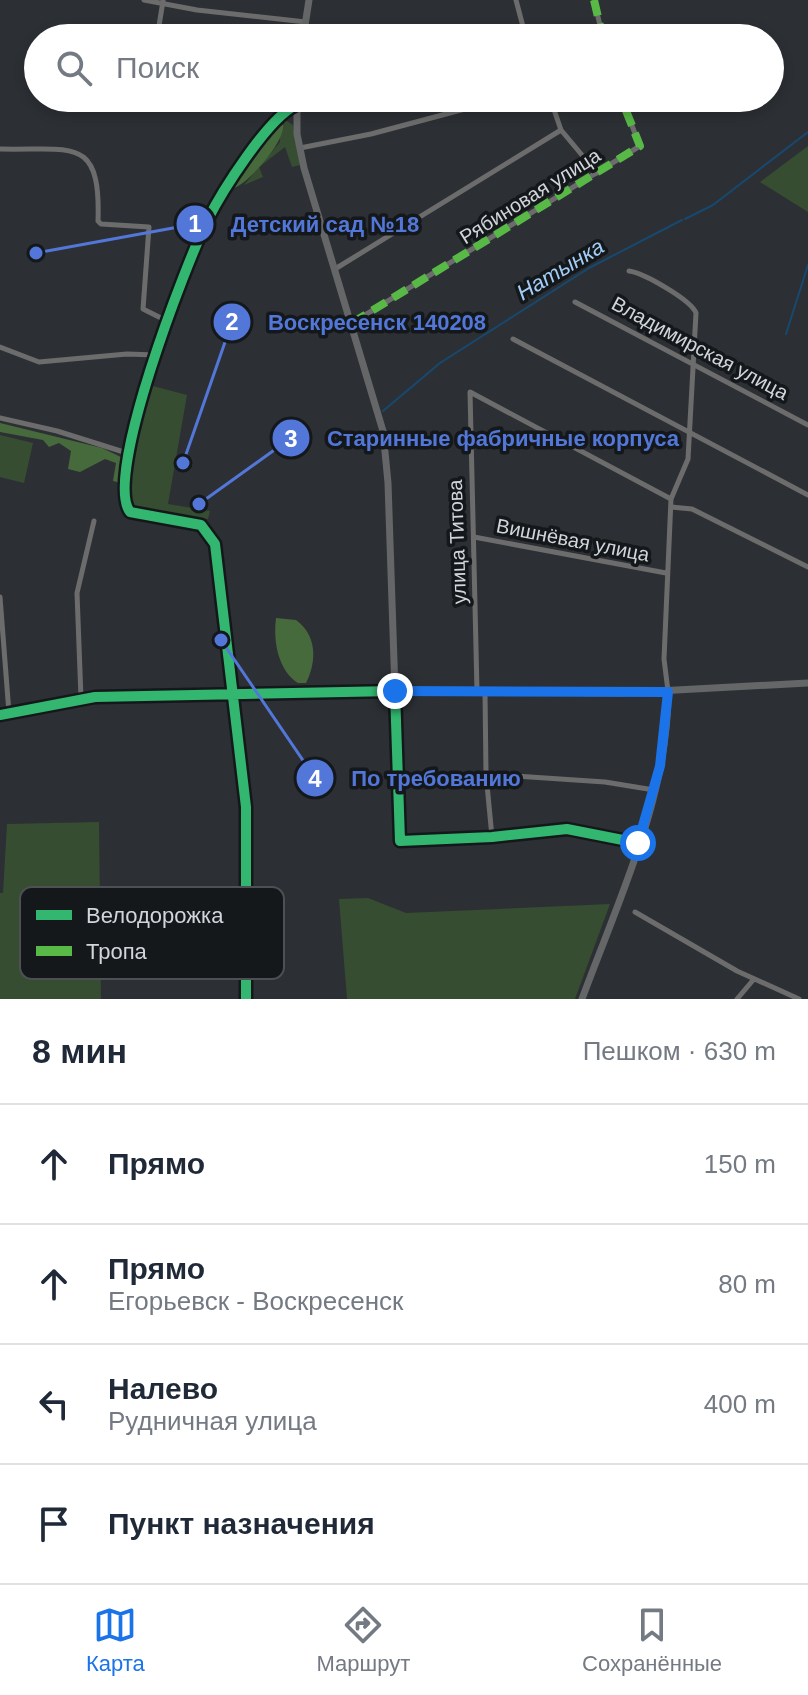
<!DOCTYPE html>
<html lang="ru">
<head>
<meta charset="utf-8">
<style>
  body { margin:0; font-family:Arial,sans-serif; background:#f6f6f7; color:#1f2937 }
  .stop { position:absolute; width:24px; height:24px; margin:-18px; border:6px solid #1a73e8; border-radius:50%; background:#fff }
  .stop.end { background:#1a73e8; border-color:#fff; box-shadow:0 2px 8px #0008 }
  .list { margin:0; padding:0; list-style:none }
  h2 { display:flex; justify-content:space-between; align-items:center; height:104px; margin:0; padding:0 32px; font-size:34px }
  h2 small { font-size:26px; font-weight:400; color:#747a83 }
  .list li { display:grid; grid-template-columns:52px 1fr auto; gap:24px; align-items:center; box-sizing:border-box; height:120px; padding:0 32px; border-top:2px solid #e0e1e3 }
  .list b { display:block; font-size:30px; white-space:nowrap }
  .list p { margin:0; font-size:26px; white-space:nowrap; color:#747a83 }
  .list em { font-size:26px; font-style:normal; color:#747a83 }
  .icon { flex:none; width:44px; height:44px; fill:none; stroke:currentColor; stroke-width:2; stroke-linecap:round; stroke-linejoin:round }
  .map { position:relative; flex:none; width:808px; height:999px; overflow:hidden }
  .search { position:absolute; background:#fff; box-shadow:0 4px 12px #0003; left:24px; right:24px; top:24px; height:88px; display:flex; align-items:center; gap:20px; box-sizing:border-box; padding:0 28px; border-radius:44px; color:#747a83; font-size:30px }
  .sheet { height:584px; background:#fff }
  nav { display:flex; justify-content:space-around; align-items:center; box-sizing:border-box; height:112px; border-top:2px solid #e0e1e3; background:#fff; font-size:22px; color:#747a83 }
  nav a { display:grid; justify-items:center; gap:4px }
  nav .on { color:#1a73e8 }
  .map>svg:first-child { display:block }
  .green { fill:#364d31 }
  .forest { fill:#476a3d }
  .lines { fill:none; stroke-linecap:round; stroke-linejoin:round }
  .stream { stroke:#174970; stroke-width:2 }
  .street { stroke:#6d6c6c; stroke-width:5 }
  .secondary { stroke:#656667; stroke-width:7 }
  .quiet { stroke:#58b947; stroke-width:8; stroke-dasharray:16 8; stroke-linecap:butt }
  .cycleway-casing { stroke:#14181b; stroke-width:15 }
  .cycleway { stroke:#33b770; stroke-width:10 }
  .route { stroke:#1a73e8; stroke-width:10 }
  .labels { text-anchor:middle; stroke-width:7; stroke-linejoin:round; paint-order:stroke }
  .street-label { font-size:20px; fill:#d1d6db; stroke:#14181b }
  .water-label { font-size:22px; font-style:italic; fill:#a3cdf6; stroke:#14181b }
  .key { fill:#14181b; stroke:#4d5155; stroke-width:2 }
  .key-label { font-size:22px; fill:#d1d6db }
  .leader { fill:none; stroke:#5377d9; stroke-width:3 }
  .callout-dot { fill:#5377d9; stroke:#14181b; stroke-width:3 }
  .mark-label { font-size:24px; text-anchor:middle; font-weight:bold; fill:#fff }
  .callout-label { font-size:22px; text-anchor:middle; font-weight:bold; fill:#5377d9; stroke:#14181b; stroke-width:7; stroke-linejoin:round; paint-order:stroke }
</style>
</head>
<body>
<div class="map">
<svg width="808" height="999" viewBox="0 0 808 999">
  <rect width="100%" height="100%" fill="#2c3034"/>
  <path class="green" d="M284 119 293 125 300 165 292 167 285 147 259 167 263 177 244 185 280 142 278 124Z
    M808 146V212L760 182Z
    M149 385 187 395 168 504 210 511 208 519 135 513C115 484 141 418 149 385Z
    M0 435 33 443 24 483 0 477Z
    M99 822 101 999H0V893H3L7 824Z
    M368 898 406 913 610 904 575 999H347L339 899Z"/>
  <path class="forest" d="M278 124 283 125C286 140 248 185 233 188Z
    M0 423 102 448 123 458 121 483 113 481 116 463 105 459 80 472 68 469 71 451 59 443 49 447 43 440 0 432Z
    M276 618 296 620C317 635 317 661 306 683H298C278 670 273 641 276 618Z"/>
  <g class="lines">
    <path class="stream" d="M685 219 713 205 808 132
      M786 334 808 265
      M383 411 440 363 589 268 682 220"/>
    <path class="street" d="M144 0 197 10 306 22
      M516 0 526 38
      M594 0 603 38
      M157 38 163 1
      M561 130 597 173
      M300 148 371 134 506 98
      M0 149C71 151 101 134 98 221L101 224 149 227 143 309 167 321
      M335 269 561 130 550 98
      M629 271C644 273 691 300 696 313L688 459 671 499 664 659 668 691
      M575 302 808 425
      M352 323 640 146 621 98
      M513 339 808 495
      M0 347 39 362 127 354 155 355
      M0 418 57 431 127 453
      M671 507 692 509 808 567
      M474 537 666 573
      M0 597 9 713
      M395 691 400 841 492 837 567 829 638 843
      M477 691 470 392 671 499
      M485 692 486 774 605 782 654 790
      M81 698 77 593 94 521
      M0 715 81 698 231 694 246 807V999
      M486 774 492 837
      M635 912 737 971 799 999
      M737 999 754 979"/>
    <path class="secondary" d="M303 38 309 0
      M297 98V134L304 168 383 431 388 483 395 691
      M296 105C268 118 222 191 207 221 186 264 103 477 130 512L194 522 212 536 231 694 372 690 621 693 808 683
      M582 999C618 901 668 798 668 692"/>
    <path class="quiet" d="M594 0 603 38
      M352 323 640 146 621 98"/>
    <defs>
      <path id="cycleway" d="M0 715 95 697 395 691 400 841 492 837 567 829 638 843
        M246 999V807L215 544 201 525 130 512C103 477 186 264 207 221 222 191 268 118 296 105"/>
    </defs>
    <use href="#cycleway" class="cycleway-casing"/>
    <use href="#cycleway" class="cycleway"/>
  </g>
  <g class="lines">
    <path class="route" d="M395 691 668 692 660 766 638 843"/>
  </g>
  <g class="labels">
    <g class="street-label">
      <text transform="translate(530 196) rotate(-32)" y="7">Рябиновая улица</text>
      <text transform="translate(700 348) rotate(28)" y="7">Владимирская улица</text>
      <text transform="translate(573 540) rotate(11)" y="7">Вишнёвая улица</text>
      <text transform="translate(457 542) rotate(-92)" y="7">улица Титова</text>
    </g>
    <g class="water-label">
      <text transform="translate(560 269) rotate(-31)" y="8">Натынка</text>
    </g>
  </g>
  <rect x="20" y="887" width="264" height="92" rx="12" class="key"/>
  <rect x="36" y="910" width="36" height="10" fill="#33b770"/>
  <rect x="36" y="946" width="36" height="10" fill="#58b947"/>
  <g class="key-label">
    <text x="86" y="923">Велодорожка</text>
    <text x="86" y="959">Тропа</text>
  </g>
  <path class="leader" d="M36 253L195 224M183 463L232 322M199 504L291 438M221 640L315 778"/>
  <g class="callout-dot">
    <circle cx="36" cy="253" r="8"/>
    <circle cx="183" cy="463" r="8"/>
    <circle cx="199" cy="504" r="8"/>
    <circle cx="221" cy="640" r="8"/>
    <circle cx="195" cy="224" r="20"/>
    <circle cx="232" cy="322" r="20"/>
    <circle cx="291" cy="438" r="20"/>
    <circle cx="315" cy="778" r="20"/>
  </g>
  <g class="mark-label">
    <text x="195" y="232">1</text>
    <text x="232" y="330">2</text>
    <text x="291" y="447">3</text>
    <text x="315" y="787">4</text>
  </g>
  <g class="callout-label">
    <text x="325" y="232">Детский сад №18</text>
    <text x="377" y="330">Воскресенск 140208</text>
    <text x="503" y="446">Старинные фабричные корпуса</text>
    <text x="436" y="786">По требованию</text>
  </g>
</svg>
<div class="stop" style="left:638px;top:843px"></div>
<div class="stop end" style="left:395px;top:691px"></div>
<div class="search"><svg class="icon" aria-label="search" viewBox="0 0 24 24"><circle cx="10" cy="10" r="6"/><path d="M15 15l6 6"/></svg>Поиск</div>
</div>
<section class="sheet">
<h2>8 мин<small>Пешком · 630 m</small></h2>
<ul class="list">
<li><svg class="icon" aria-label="ahead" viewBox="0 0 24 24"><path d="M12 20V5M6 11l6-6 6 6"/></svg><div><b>Прямо</b></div><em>150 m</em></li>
<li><svg class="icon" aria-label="ahead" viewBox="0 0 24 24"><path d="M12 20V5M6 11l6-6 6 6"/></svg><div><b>Прямо</b><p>Егорьевск - Воскресенск</p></div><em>80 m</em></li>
<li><svg class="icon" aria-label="left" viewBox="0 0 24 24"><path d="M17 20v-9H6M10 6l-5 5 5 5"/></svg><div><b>Налево</b><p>Рудничная улица</p></div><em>400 m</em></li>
<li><svg class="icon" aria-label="arrive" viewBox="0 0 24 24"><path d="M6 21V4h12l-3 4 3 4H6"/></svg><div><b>Пункт назначения</b></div></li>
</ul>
</section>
<nav>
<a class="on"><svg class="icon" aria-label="map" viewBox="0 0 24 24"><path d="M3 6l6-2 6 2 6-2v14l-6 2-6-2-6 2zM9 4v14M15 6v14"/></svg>Карта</a>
<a><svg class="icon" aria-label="directions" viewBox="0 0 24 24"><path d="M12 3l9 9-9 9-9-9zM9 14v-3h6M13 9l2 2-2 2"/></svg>Маршрут</a>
<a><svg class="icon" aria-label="saved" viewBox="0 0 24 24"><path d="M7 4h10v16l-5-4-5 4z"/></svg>Сохранённые</a>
</nav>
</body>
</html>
